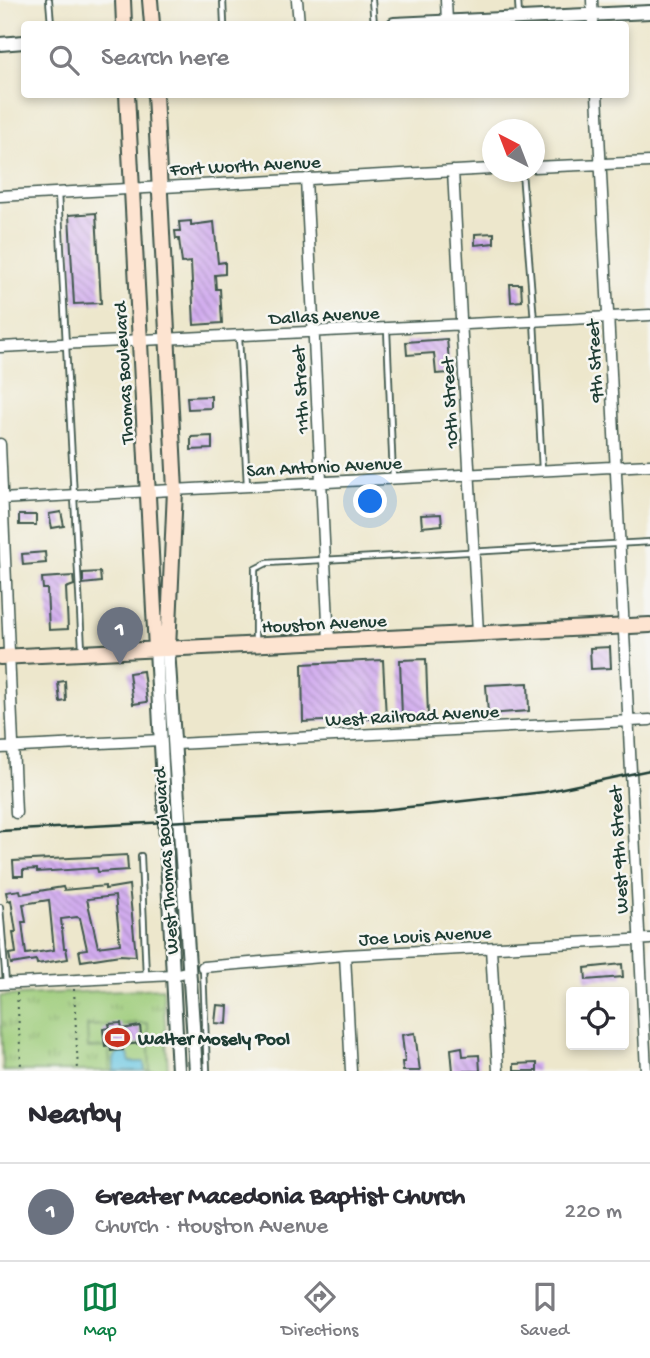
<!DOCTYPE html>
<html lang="en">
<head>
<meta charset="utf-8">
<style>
  body { margin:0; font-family:"Gochi Hand",sans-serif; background:#f7f7f7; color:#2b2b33 }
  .controls { position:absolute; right:21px; bottom:21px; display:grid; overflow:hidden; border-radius:7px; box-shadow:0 4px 10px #0003 }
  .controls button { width:63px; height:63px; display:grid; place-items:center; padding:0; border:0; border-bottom:2px solid #e1e1e2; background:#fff; color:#2b2b33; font:35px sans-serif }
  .compass { position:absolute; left:482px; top:119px; width:63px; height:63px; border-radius:50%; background:#fff; box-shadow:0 4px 10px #0003; rotate:318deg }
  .you { position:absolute; left:371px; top:502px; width:24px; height:24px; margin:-18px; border:5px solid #fff; border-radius:50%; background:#1a73e8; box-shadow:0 0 0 10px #1a73e833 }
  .badge { display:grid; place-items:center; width:46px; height:46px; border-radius:50%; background:#0b8043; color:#fff; font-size:23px; font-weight:700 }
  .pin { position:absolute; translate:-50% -58px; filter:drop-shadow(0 2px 4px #0008) }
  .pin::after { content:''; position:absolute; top:37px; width:24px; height:21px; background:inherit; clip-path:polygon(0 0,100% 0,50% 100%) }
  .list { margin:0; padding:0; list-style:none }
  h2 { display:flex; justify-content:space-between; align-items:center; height:91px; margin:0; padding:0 28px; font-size:30px }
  h2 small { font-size:23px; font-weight:400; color:#7c7c81 }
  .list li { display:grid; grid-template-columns:46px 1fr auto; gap:21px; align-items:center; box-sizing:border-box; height:98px; padding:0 28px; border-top:2px solid #e1e1e2 }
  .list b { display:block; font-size:26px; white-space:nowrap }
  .list p { margin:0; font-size:23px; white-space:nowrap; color:#7c7c81 }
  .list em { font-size:23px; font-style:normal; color:#7c7c81 }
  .icon { flex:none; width:38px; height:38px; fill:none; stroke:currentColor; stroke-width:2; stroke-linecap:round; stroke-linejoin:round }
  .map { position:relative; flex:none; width:650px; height:1071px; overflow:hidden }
  .search { position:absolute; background:#fff; box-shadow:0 4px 10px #0003; left:21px; right:21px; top:21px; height:77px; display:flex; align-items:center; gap:18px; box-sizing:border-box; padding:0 24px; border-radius:7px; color:#7c7c81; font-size:26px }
  .sheet { height:189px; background:#fff }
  nav { display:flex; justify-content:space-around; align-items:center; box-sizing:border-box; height:98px; border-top:2px solid #e1e1e2; background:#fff; font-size:19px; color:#7c7c81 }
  nav a { display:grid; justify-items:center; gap:4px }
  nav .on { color:#0b8043 }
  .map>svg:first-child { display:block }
  .park { fill:url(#park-tufts); stroke:#5e8457; stroke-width:2 }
  .garden { fill:#9ecc7a; stroke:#5e8457; stroke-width:2 }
  .water { fill:url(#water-ripples); stroke:#41808a; stroke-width:2 }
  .building { fill:url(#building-back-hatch); fill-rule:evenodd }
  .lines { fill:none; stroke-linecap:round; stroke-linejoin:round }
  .service-casing { stroke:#3e564b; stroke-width:8 }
  .minor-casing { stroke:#3e564b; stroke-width:13 }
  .tertiary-casing { stroke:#3e564b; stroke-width:16 }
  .secondary-casing { stroke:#3e564b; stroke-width:18 }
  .path { stroke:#3e564b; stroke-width:2; stroke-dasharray:2 5; stroke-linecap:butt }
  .service { stroke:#fff; stroke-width:4.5 }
  .minor { stroke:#fff; stroke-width:10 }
  .tertiary { stroke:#fff; stroke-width:12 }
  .secondary { stroke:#fde4d1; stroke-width:14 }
  .rail { stroke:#1f3d34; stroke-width:2.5 }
  .labels { text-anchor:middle; stroke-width:5; stroke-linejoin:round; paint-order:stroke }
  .street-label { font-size:19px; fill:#1f3d34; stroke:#f6f6f2 }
  .poi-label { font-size:19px; font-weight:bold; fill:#1f3d34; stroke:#f6f6f2; text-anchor:start }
</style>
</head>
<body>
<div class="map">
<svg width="650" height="1071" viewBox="0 0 650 1071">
  <defs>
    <pattern id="park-tufts" width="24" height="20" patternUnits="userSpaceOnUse" patternTransform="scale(1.75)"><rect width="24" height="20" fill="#9ecc7a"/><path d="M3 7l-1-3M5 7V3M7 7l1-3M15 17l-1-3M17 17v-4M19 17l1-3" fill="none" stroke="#80a765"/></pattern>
    <pattern id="water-ripples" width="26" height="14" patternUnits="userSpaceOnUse" patternTransform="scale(1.75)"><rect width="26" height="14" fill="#63c4e1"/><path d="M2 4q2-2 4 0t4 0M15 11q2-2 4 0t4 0" fill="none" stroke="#51a0b7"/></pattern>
    <pattern id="building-back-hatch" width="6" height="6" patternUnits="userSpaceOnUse" patternTransform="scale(1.75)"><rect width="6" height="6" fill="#d2acef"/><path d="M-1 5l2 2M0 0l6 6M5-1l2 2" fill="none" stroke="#aa8dc2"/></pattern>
  </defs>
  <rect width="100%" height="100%" fill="#f6f6f2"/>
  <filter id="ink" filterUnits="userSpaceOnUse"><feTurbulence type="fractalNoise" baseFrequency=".0143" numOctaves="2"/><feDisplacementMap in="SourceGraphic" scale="14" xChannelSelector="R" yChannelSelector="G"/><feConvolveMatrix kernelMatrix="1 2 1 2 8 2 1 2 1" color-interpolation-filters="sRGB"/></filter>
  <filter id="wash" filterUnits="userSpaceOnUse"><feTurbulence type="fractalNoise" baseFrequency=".00686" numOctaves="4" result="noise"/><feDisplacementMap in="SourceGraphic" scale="28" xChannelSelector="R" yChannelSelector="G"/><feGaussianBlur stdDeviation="1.57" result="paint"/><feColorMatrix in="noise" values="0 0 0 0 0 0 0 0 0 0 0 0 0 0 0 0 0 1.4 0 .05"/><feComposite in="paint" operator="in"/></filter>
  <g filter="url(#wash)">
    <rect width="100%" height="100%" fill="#ede7cc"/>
    <path class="park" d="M163 988 168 1071H3L0 996Z"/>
    <path class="garden" d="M148 1023 150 1071H110L109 1047 88 1048 87 1026Z"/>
    <path class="water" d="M122 1052 128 1054 130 1062H144L145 1071H114C114 1062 112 1054 122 1052Z"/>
    <g id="blocks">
      <path class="building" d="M96 213 101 303 74 304 69 215Z
        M191 221V225L214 222 218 263 225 262V274L215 275 216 289H220L222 323 194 325 191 262 182 263 179 239H176L175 231H180L179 222Z
        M494 233V243L475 245V234Z
        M510 284H521L522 301 511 302Z
        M447 339 450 373 436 374 434 353 407 355 406 342Z
        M211 396V408L188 409 187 397Z
        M212 436V449L191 450V437Z
        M61 512 64 526 52 528 49 514Z
        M441 514 442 525 422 527 421 515Z
        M19 515H36V525H19Z
        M45 552 46 563 23 565 22 554Z
        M100 572 101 582 83 584V573Z
        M73 576 74 585 66 588 68 629 49 630 47 589H43L42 578Z
        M610 647 611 668 591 669 590 648Z
        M426 659 428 716 402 717 400 660Z
        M383 660 386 718 303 722 302 664Z
        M143 671 147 702 133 704 129 673Z
        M65 681 66 701 60 702 58 682Z
        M528 683 529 711 488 714 486 685Z
        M127 855 128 870 98 872 97 868 37 872V869L23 870V876H14L13 861Z
        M129 885 136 956 120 955 81 961 79 950 87 949 80 918 77 917 61 919 64 948H66L68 959 37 964 36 960 11 964 9 954 16 953 13 932H16L11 900 8 901 6 892 20 890 21 894 63 887 64 890 105 886V889ZM115 896 120 944 98 947 87 899ZM49 900 54 950 26 954 22 922H26L23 904Z
        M622 964 623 977 586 980 585 968Z
        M217 1005 228 1006 227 1024 215 1023Z
        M121 1023 122 1029 140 1026 142 1043 122 1045 123 1050 111 1051 110 1045 105 1046 103 1029 110 1028 109 1024Z
        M415 1033 420 1071H403L402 1062H405L402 1035Z
        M462 1047 463 1056 479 1055 480 1071H453L451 1049Z
        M537 1063V1071H514V1064Z"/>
    </g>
  </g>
  <g filter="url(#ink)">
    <use href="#blocks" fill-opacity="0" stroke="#3e564b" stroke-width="2"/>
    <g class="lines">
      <defs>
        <path id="service" d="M49 0 51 24
          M223 0 224 24
          M372 0 374 24
          M518 0 519 17
          M522 172 534 321 542 470
          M58 193 82 649
          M387 329 393 478
          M239 337 247 485
          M255 640V569L267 563 650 542
          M141 856 146 976
          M0 907 6 983
          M203 968 207 1071"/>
        <path id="minor" d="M297 0 299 24
          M446 0 447 22
          M592 0 593 24
          M597 94 646 1071
          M534 167 650 162
          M453 171 478 633
          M306 179 329 641
          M0 196 492 169
          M0 347 650 315
          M0 444 16 813
          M0 499 650 465
          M176 744 650 720
          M0 748 161 740
          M491 948 498 1071
          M345 955 351 1071
          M203 967 345 955 650 939
          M0 984 173 975 190 971"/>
        <path id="tertiary" d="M394 24 650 12
          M0 44 24 42
          M156 649 178 1071
          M168 649 196 1071"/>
        <path id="secondary" d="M123 0 124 24
          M150 0 152 24
          M127 94 156 649
          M155 94 175 490 168 649
          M0 657 650 625"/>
      </defs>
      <use href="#service" class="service-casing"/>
      <use href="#minor" class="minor-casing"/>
      <use href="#tertiary" class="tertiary-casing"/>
      <use href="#secondary" class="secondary-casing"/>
      <path class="path" d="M74 989 78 1071
        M17 993 21 1063 19 1071"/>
      <use href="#service" class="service"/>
      <use href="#minor" class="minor"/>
      <use href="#tertiary" class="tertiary"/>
      <use href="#secondary" class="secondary"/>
      <path class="rail" d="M0 831 373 811 544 792 650 770"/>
    </g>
  </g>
  <defs>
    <symbol id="stadium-bare" viewBox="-9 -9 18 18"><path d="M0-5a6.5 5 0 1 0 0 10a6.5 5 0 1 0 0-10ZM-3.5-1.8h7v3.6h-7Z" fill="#c8321e" stroke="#f6f6f2" stroke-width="2.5" paint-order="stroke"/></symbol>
  </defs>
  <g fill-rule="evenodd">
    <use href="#stadium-bare" x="100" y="1020" width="35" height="35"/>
  </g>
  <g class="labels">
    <g class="street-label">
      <text transform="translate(245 164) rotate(-3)" y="7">Fort Worth Avenue</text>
      <text transform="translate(324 314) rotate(-3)" y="7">Dallas Avenue</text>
      <text transform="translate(593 361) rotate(-93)" y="7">9th Street</text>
      <text transform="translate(122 373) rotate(-93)" y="7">Thomas Boulevard</text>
      <text transform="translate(299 390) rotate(-93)" y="7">11th Street</text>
      <text transform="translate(448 403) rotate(-93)" y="7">10th Street</text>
      <text transform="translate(324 465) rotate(-3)" y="7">San Antonio Avenue</text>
      <text transform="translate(324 622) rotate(-3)" y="7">Houston Avenue</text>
      <text transform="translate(412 714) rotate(-3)" y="7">West Railroad Avenue</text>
      <text transform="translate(617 850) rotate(-93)" y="7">West 9th Street</text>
      <text transform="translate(164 861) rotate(-94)" y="7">West Thomas Boulevard</text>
      <text transform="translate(425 934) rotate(-3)" y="7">Joe Louis Avenue</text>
    </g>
    <g class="poi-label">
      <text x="138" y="1044">Walter Mosely Pool</text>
    </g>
  </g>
</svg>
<div class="controls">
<button><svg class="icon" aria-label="locate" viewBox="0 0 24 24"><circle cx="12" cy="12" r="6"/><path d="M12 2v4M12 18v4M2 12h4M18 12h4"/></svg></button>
</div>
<svg class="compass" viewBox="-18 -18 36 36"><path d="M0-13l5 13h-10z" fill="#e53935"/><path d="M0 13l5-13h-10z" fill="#7c7c81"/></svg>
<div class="you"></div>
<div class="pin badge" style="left:120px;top:665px;background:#6b7280">1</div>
<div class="search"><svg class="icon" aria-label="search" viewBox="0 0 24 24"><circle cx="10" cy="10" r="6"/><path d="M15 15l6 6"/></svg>Search here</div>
</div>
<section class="sheet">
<h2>Nearby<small></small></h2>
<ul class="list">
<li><span class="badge" style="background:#6b7280">1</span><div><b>Greater Macedonia Baptist Church</b><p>Church · Houston Avenue</p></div><em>220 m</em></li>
</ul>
</section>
<nav>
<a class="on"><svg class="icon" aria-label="map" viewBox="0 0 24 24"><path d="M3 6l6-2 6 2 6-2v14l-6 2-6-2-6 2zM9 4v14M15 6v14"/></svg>Map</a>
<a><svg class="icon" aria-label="directions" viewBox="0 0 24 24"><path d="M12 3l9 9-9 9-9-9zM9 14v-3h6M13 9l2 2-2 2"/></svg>Directions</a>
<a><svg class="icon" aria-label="saved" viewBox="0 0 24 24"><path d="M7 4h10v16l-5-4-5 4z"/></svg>Saved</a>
</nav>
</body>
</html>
